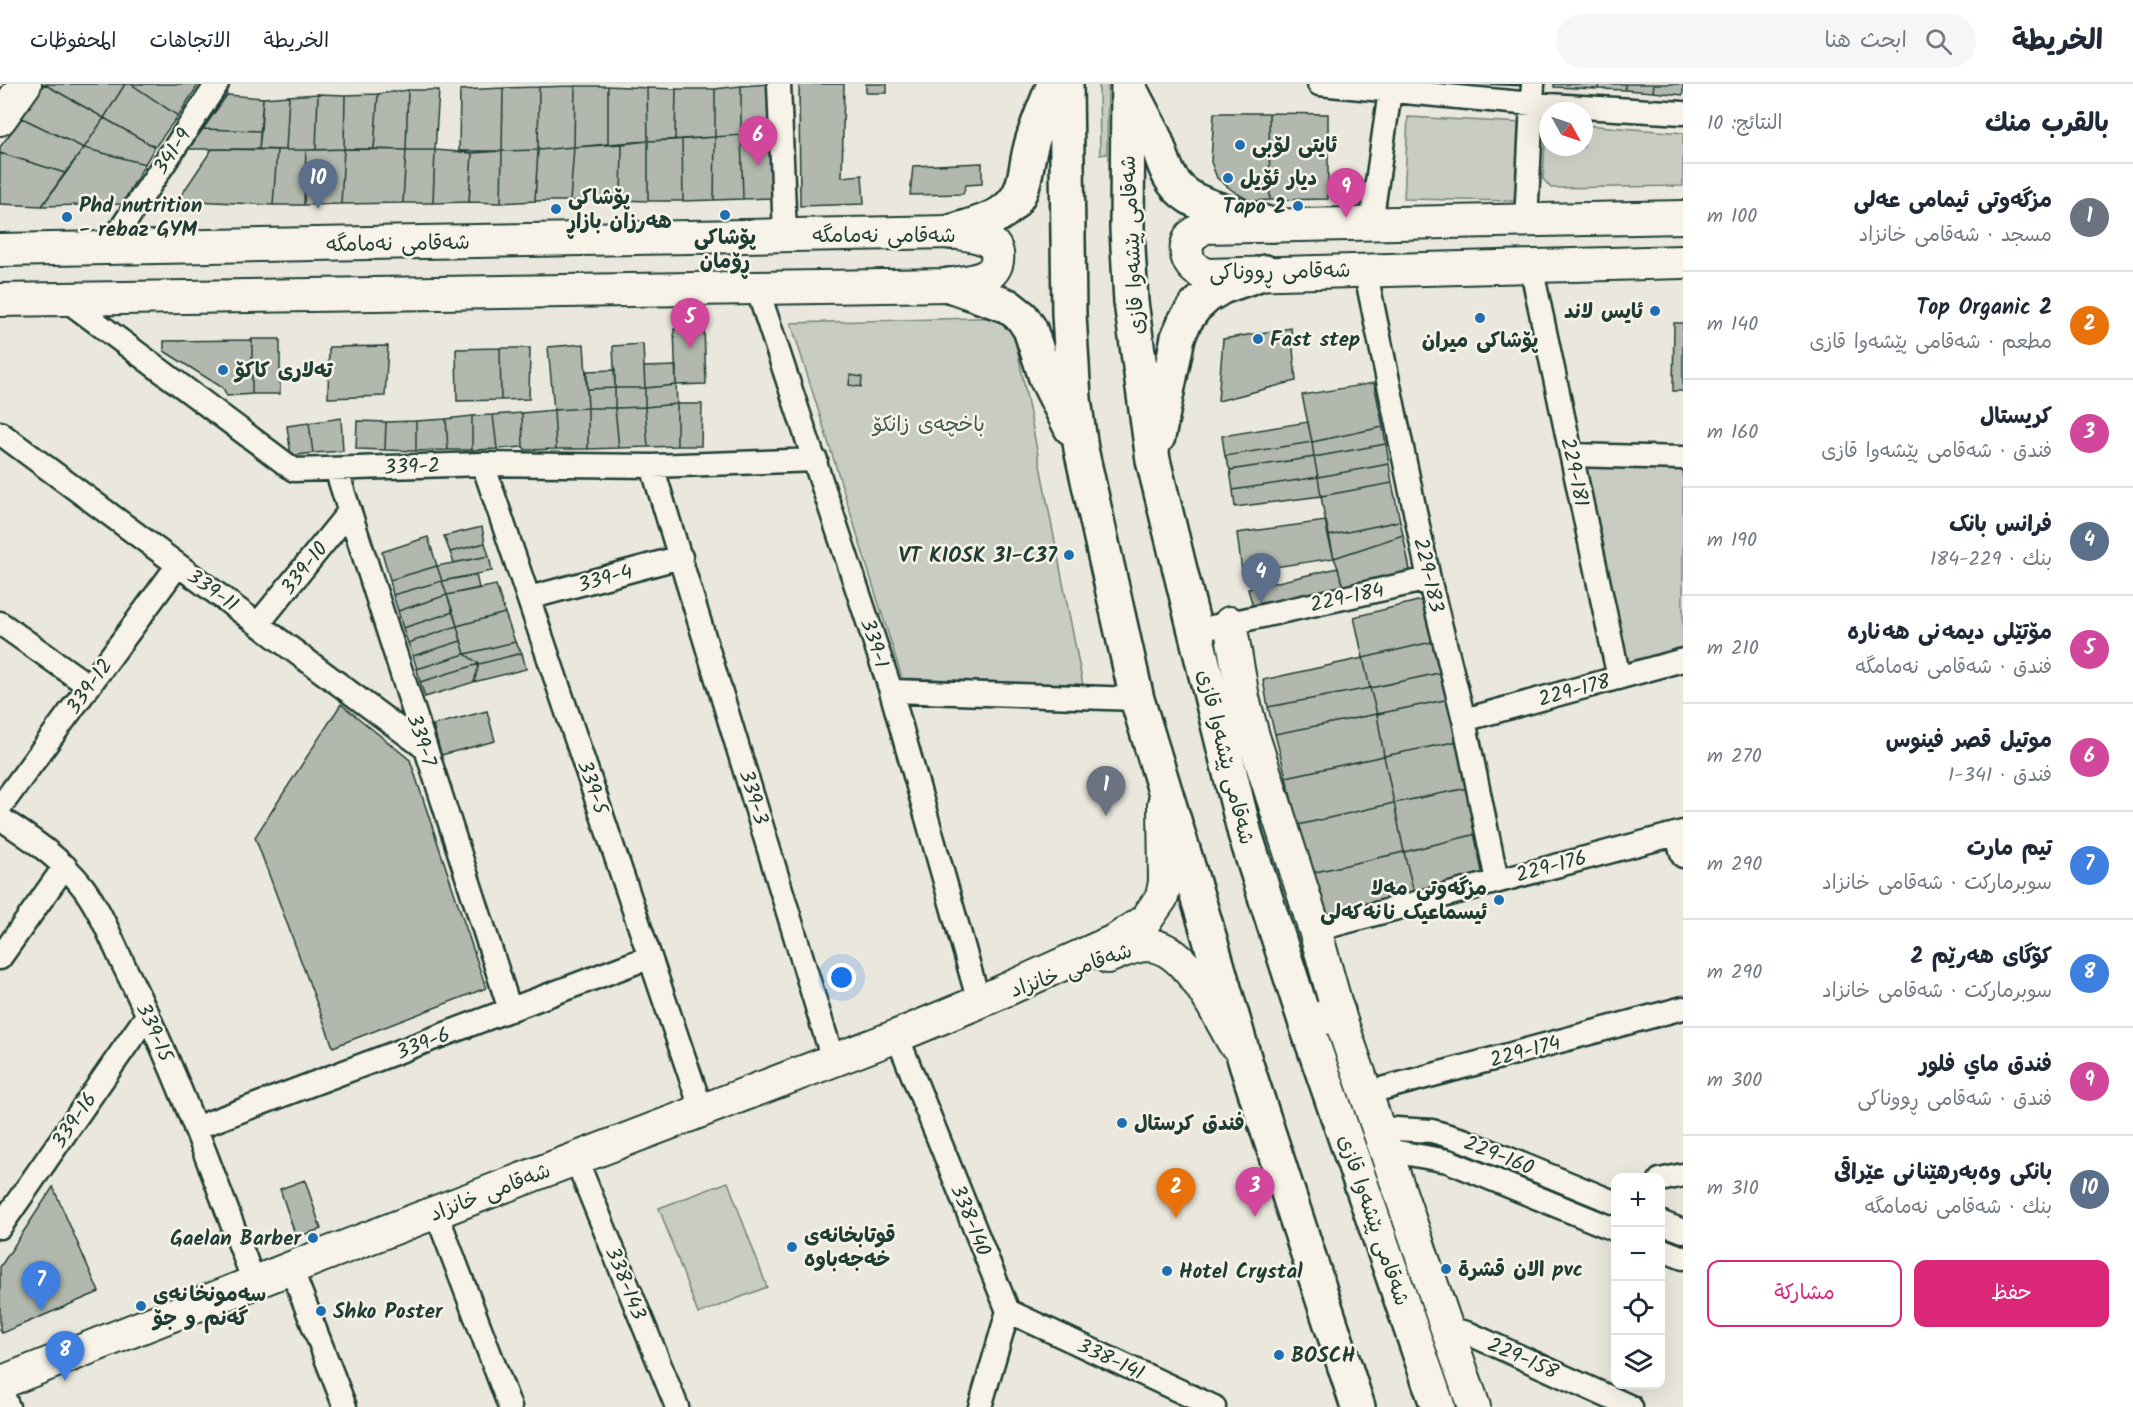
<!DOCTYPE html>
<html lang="ar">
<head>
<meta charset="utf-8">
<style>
  body { margin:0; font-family:Kalam,"Playpen Sans Arabic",sans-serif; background:#f6f6f7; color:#1f2937; direction:rtl }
  .controls { position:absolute; right:18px; bottom:18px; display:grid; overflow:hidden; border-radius:12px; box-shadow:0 6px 24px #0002 }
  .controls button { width:54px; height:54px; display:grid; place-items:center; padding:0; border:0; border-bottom:2px solid #e0e1e3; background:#fff; color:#1f2937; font:30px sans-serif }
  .compass { position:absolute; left:1539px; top:18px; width:54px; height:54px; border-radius:50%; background:#fff; box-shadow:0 6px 24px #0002; rotate:130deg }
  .you { position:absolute; left:842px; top:894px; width:21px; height:21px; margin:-15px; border:4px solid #fff; border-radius:50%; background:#1a73e8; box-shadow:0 0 0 9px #1a73e833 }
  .badge { display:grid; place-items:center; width:39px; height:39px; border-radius:50%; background:#db2777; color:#fff; font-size:20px; font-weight:700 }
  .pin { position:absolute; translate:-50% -50px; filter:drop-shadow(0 2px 3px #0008) }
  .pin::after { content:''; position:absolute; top:32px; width:21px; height:18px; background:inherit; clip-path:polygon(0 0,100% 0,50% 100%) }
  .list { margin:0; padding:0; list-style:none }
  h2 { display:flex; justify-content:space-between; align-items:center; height:78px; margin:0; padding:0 24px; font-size:26px }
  h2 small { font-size:20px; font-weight:400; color:#747a83 }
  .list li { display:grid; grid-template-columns:39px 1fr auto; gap:18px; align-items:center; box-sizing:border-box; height:108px; padding:0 24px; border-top:2px solid #e0e1e3 }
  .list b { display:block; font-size:22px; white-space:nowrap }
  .list p { margin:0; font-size:20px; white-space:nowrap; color:#747a83 }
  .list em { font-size:20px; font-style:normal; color:#747a83 }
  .actions { display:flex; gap:12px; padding:18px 24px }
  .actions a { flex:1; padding:14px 0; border:2px solid #db2777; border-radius:12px; text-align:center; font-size:21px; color:#db2777 }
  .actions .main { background:#db2777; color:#fff }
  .icon { flex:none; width:33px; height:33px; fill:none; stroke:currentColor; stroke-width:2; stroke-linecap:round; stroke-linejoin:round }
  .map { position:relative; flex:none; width:1683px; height:1323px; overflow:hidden; direction:ltr }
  header { display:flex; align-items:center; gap:36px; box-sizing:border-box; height:84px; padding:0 30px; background:#fff; border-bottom:2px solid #e0e1e3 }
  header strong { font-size:28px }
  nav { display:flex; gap:33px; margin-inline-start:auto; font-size:21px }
  .search { width:420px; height:54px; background:#f6f6f7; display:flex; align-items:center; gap:15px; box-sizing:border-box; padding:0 21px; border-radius:33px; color:#747a83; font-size:22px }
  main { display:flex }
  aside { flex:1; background:#fff }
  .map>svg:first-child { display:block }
  .green { fill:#c8ccc1; stroke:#74847a; stroke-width:1.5 }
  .building { fill:#b2b8ae; stroke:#1f3d34; stroke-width:1.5 }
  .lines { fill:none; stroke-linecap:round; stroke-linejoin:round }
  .street-casing { stroke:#1f3d34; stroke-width:27 }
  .secondary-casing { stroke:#1f3d34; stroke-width:36 }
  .highway-casing { stroke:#1f3d34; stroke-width:38 }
  .street { stroke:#f7f3e8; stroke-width:22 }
  .secondary { stroke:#f7f3e8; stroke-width:32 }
  .highway { stroke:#f7f3e8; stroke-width:33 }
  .poi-dot { fill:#1f6fb2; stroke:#f7f3e8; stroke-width:2 }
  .labels { text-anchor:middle; stroke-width:5; stroke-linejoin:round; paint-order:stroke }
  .poi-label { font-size:21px; font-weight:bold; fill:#1f3d34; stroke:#f7f3e8; text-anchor:start }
  .street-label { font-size:21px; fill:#1f3d34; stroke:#f7f3e8 }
  .park-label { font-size:21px; fill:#415a50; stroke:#f7f3e8 }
</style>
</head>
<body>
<header>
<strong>الخريطة</strong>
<div class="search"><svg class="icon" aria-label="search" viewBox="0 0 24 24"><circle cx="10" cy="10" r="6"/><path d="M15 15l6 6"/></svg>ابحث هنا</div>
<nav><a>الخريطة</a><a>الاتجاهات</a><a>المحفوظات</a></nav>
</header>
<main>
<aside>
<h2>بالقرب منك<small>النتائج: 10</small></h2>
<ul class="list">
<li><span class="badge" style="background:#6b7280">1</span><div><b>مزگەوتی ئیمامی عەلی</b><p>مسجد · شەقامی خانزاد</p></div><em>100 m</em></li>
<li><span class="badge" style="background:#e8710a">2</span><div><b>Top Organic 2</b><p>مطعم · شەقامی پێشەوا قازی</p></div><em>140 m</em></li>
<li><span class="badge" style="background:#d1479c">3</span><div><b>كريستال</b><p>فندق · شەقامی پێشەوا قازی</p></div><em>160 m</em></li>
<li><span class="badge" style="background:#5c6f8a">4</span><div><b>فرانس بانک</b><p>بنك · 229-184</p></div><em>190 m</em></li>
<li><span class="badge" style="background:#d1479c">5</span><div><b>مۆتێلی دیمەنی هەنارە</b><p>فندق · شەقامی نەمامگە</p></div><em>210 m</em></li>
<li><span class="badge" style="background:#d1479c">6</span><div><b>موتيل قصر فينوس</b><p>فندق · 341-1</p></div><em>270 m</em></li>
<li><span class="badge" style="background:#3f7fe0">7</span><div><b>تيم مارت</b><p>سوبرماركت · شەقامی خانزاد</p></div><em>290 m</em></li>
<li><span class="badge" style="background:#3f7fe0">8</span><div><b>کۆگای هەرێم 2</b><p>سوبرماركت · شەقامی خانزاد</p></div><em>290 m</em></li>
<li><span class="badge" style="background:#d1479c">9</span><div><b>فندق ماي فلور</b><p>فندق · شەقامی ڕووناکی</p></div><em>300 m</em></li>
<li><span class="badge" style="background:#5c6f8a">10</span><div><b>بانکی وەبەرهێنانی عێراقی</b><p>بنك · شەقامی نەمامگە</p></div><em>310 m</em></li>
</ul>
<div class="actions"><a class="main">حفظ</a><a>مشاركة</a></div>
</aside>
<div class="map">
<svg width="1683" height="1323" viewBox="0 0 1683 1323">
  <rect width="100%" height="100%" fill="#eae8dd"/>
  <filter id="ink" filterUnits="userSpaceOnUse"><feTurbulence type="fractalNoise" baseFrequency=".0167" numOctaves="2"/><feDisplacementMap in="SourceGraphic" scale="12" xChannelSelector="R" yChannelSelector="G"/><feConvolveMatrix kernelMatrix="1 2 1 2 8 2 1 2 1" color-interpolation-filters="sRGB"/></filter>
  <g filter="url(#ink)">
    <path class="green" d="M1099 0H1108L1107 70 1100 71Z
      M1408 33 1524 39 1515 117 1404 115Z
      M1584 41 1683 49V102L1551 104 1543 95 1545 58 1548 56V63H1584Z
      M1011 233 1083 601 902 594 791 239Z
      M1572 371 1683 374V576L1619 594Z
      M728 1098 767 1203 698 1230 659 1124Z"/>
    <path class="building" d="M44 0H125L104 34Z
      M44 0 104 34 84 64 22 34Z
      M125 0H131L178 32 155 63 104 34Z
      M131 0H199L178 32Z
      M770 0 772 49 741 51V2Z
      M799 0H844L842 93 862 91 864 120 800 122Z
      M866 0H887V9H866Z
      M1482 0H1525V2Z
      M1554 0H1599L1598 5 1554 3Z
      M1599 0H1625V6L1598 5Z
      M1625 0H1654L1653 8 1625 6Z
      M1654 0H1683V11L1653 8Z
      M575 2 574 63 538 66 539 3Z
      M575 2H608V60L574 63Z
      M608 2 647 4 648 57 608 60Z
      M741 2V51L715 53V5Z
      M539 3 538 66 502 67 503 4Z
      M503 4 502 67H459L460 6Z
      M647 4 676 5 675 56 648 57Z
      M676 5H715V53L675 56Z
      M408 6 406 66 374 65 378 10Z
      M408 6H439L435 66H406Z
      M318 10 316 66H286L289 12Z
      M318 10 345 11 344 65 316 66Z
      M378 10 374 65H344L345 11Z
      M227 11 263 14 261 47 203 45Z
      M289 12 286 66 259 65 263 14Z
      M1214 29H1269L1270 116 1250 117 1233 107 1217 94 1211 78Z
      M1269 29 1328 30V115L1270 116Z
      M22 34 84 64 65 89 0 69V63Z
      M104 34 155 63 145 80 84 64Z
      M203 45 261 47 259 65H188Z
      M772 49 774 114 743 115 741 51Z
      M741 51 743 115 714 116 715 53Z
      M715 53 714 116 683 117 682 55Z
      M682 55 683 117H648V57Z
      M648 57V117L621 116 622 60Z
      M622 60 621 116 570 117 574 63Z
      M574 63 570 117H535L538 66Z
      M84 64 145 80 122 120 42 122Z
      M212 65 277 66 273 121 178 116Z
      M344 65 406 66 403 119 341 120Z
      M344 65 341 120 304 121 306 66Z
      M277 66H306L304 121H273Z
      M406 66H435L433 119H403Z
      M435 66 472 69 469 118 433 119Z
      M538 66 535 117 501 119 502 67Z
      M502 67 501 119 469 118 472 69Z
      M0 69 65 89 42 122 0 120Z
      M982 79V100L966 101 963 110 910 111 913 82Z
      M1674 239H1683V307H1673Z
      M704 244 706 300 676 301 674 245Z
      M1291 244 1296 297 1218 317 1223 255Z
      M252 255H280V310H252Z
      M252 256V310L227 312 223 304 164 267V257Z
      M584 260 588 324 554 326 548 263Z
      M643 260 645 304H615L613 262Z
      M388 262 385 312 328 314 329 263Z
      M500 264H530L529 315 501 316Z
      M500 264 501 316 457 317 456 265Z
      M676 282V301L645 304 644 283Z
      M615 286V304L587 305V287Z
      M850 291 862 293 861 303 849 301Z
      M1374 299 1383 343 1312 358 1302 311Z
      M676 301 677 320 645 323V304Z
      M615 304H645V323L615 324Z
      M615 304V324H588L587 305Z
      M677 320H702L701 362H677Z
      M677 320V362L648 363 645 323Z
      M645 323 648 363 619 364 615 324Z
      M588 324H615L619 364 588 365Z
      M588 324V365H556L554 326Z
      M554 326 556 365 526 366 523 363 522 329Z
      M522 329 523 363 497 365 493 331Z
      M493 331 497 365 472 366V332Z
      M472 332V366H448L446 335Z
      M341 334 343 367 313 369 309 339Z
      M446 335 448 366 416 367V337Z
      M357 337 386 338 385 366 356 365Z
      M416 337V367L385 366 386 338Z
      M1308 338 1312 358 1225 372 1222 352Z
      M309 339 313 369 291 372 287 342Z
      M1383 343 1386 360 1314 373 1312 358Z
      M1312 358 1314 373 1230 386 1225 372Z
      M1386 360 1389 380 1318 393 1314 373Z
      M1314 373 1318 393 1233 406 1230 386Z
      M1389 380 1392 399 1321 412 1318 393Z
      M1318 393 1321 412 1235 423 1233 406Z
      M1392 399 1400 437 1328 452 1321 412Z
      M1326 437 1334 474 1242 488 1237 449Z
      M1400 437 1403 451 1334 474 1328 452Z
      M482 443 485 459 450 468 444 452Z
      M1403 451 1411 491 1344 506 1338 484 1334 474Z
      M428 453 437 482 390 496 382 468Z
      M485 459 489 472 454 479 450 468Z
      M489 472 492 487 442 497 437 482Z
      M437 482 442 497 393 511 390 496Z
      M1338 484 1344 506 1254 526 1248 505Z
      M476 491 479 504 447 511 442 497Z
      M442 497 447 511 398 527 393 511Z
      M496 501 505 529 457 542 447 511Z
      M447 511 453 528 403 544 398 527Z
      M1426 515 1436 557 1363 574 1354 533Z
      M453 528 457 542 408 559 403 544Z
      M505 529 515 558 465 570 457 542Z
      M457 542 461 557 413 572 408 559Z
      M461 557 465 570 417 585 413 572Z
      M1436 557 1444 588 1370 604 1363 574Z
      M515 558 522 569 479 580 465 570Z
      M522 569 526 585 474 598 479 580Z
      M465 570 479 580 420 598 417 585Z
      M1363 574 1370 604 1268 623 1263 596Z
      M479 580 474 598 425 613 420 598Z
      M1444 588 1450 615 1377 630 1370 604Z
      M1370 604 1377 630 1275 650 1268 623Z
      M1450 615 1459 657 1384 672 1377 630Z
      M341 620 410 676 486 904 333 963 255 753Z
      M487 627 495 657 441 671 433 641Z
      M1377 630 1384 672 1286 693 1275 650Z
      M1459 657 1468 704 1394 719 1384 672Z
      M1384 672 1394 719 1298 741 1286 693Z
      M1468 704 1477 750 1404 768 1394 719Z
      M1394 719 1404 768 1311 789 1298 741Z
      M1477 750 1487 796 1415 813 1404 768Z
      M1404 768 1415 813 1323 837 1311 789Z
      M305 1096 321 1145 296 1153 280 1105Z
      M53 1103 99 1208 2 1249 0 1246V1183Z"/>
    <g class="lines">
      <defs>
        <path id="street" d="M779 0 785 151
          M1319 0 1532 20 1683 29
          M1526 137 1533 0
          M1371 140 1390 7
          M108 164 217 0
          M1531 182 1619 594
          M1365 185 1429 495 1464 636 1497 797
          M757 204 891 607 979 918
          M65 215 294 386 483 380 652 382 816 376
          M0 349 425 664
          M1572 371 1683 374
          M483 380 702 1027
          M652 382 833 976
          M336 385 510 926
          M529 514 681 473
          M0 539 89 602
          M258 540 349 428
          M1194 547 1429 495
          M891 607 1137 615
          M1464 636 1683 576
          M0 723 178 481
          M0 734C30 754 61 774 83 803 101 827 112 857 125 884 176 985 214 1093 254 1198
          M1676 750 1683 772
          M1315 846 1683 748
          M0 874 65 782
          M897 952 1008 1227 980 1323
          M1366 1009 1683 924
          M195 1044 650 873
          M1378 1044 1432 1047 1463 1056 1616 1119
          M1386 1066 1448 1077 1616 1146
          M576 1075 677 1323
          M1660 1096 1683 1091
          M436 1128 510 1323
          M1660 1138 1683 1147
          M0 1143 148 930
          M1660 1165 1683 1174
          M291 1184 345 1323
          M1008 1227 1214 1323
          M1447 1244 1470 1250 1631 1323
          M0 1303 8 1323"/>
        <path id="secondary" d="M0 35 25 0
          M1683 133 1204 143 1191 152C1181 169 1189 185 1207 191L1683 178
          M0 166 951 148C968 151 1001 151 997 177 996 183 992 189 986 192 976 198 961 198 949 201L0 216
          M1230 539 1243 614 1253 652 1315 846 1338 928 1474 1323
          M1108 873C1120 868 1134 861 1148 861 1187 862 1217 930 1234 959
          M0 1299 324 1171 897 952 979 918 1116 856 1146 836 1162 813 1165 798 1164 720"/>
        <path id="highway" d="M1066 0 1069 230 1074 315 1081 365 1137 615 1202 828 1246 980 1358 1323
          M1128 0 1127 145 1131 218 1153 376 1245 750 1306 940 1438 1323
          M1131 7C1139 23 1149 40 1156 57 1164 78 1167 98 1188 112 1206 125 1249 134 1272 141
          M951 148C978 139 1012 134 1022 103 1026 91 1027 78 1030 66 1035 44 1046 21 1054 0
          M949 201 1008 222 1022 233 1030 245 1046 294 1071 344
          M1158 353 1178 253 1185 237 1195 223 1207 212 1222 203 1265 188
          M1306 940 1338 928"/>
      </defs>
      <use href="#street" class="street-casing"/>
      <use href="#secondary" class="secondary-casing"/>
      <use href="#highway" class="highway-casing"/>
      <use href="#street" class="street"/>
      <use href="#secondary" class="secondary"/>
      <use href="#highway" class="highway"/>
    </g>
  </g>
  <g class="poi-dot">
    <circle cx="1240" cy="61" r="6"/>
    <circle cx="1228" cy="94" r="6"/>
    <circle cx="1298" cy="122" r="6"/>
    <circle cx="556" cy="125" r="6"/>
    <circle cx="725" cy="131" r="6"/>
    <circle cx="67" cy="133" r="6"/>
    <circle cx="1655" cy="227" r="6"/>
    <circle cx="1480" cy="234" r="6"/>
    <circle cx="1258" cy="255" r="6"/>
    <circle cx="223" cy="286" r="6"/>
    <circle cx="1069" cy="471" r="6"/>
    <circle cx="1499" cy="816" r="6"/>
    <circle cx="1122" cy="1039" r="6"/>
    <circle cx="313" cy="1154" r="6"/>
    <circle cx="792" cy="1163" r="6"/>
    <circle cx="1446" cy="1185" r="6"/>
    <circle cx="1167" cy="1187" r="6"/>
    <circle cx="141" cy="1222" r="6"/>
    <circle cx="321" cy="1227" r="6"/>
    <circle cx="1279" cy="1271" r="6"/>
  </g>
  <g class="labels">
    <g class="poi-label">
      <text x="1252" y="68">ئایتی لۆبی</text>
      <text x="1240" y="101">دیار ئۆیل</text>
      <text x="568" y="120">پۆشاکی<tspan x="568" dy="24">هەرزان بازاڕ</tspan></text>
      <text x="79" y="128">Phd nutrition<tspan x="79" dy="24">- rebaz GYM</tspan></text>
      <text x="1286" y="129" text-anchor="end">Tapo 2</text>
      <text x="725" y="160" text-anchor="middle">پۆشاکی<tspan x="725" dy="24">ڕۆمان</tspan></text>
      <text x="1643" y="234" text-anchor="end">ئایس لاند</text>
      <text x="1270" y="262">Fast step</text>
      <text x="1480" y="263" text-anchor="middle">پۆشاکی ميران</text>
      <text x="235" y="293">تەلاری کاکۆ</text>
      <text x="1057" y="478" text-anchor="end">VT KIOSK 31-C37</text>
      <text x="1487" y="811" text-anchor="end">مزگەوتی مەلا<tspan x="1487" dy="24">ئیسماعیک نانەکەلی</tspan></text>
      <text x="1134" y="1046">فندق کرستال</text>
      <text x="804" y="1158">قوتابخانەی<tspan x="804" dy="24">خەجەباوە</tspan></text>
      <text x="301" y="1161" text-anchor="end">Gaelan Barber</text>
      <text x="1458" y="1192">الان قشرة pvc</text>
      <text x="1179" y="1194">Hotel Crystal</text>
      <text x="153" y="1217">سەمونخانەی<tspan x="153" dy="24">گەنم و جۆ</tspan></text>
      <text x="333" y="1234">Shko Poster</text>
      <text x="1291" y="1278">BOSCH</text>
    </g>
    <g class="street-label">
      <text transform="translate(172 67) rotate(-56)" y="7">341-9</text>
      <text x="884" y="158">شەقامی نەمامگە</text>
      <text transform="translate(398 159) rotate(-1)" y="7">شەقامی نەمامگە</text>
      <text transform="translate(1132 161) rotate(-93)" y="7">شەقامی پێشەوا قازی</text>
      <text transform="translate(1280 187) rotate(-1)" y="7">شەقامی ڕووناکی</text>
      <text transform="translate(412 382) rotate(-2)" y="7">339-2</text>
      <text transform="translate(1575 388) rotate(78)" y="7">229-181</text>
      <text transform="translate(304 484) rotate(-51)" y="7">339-10</text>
      <text transform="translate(1429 491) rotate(77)" y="7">229-183</text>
      <text transform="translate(605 494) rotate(-15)" y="7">339-4</text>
      <text transform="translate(213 506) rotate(36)" y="7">339-11</text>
      <text transform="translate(1347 513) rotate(-12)" y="7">229-184</text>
      <text transform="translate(875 559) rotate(72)" y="7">339-1</text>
      <text transform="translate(89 602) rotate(-54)" y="7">339-12</text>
      <text transform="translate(1574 606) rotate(-15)" y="7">229-178</text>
      <text transform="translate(422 656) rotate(72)" y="7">339-7</text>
      <text transform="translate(1226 673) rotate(76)" y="7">شەقامی پێشەوا قازی</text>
      <text transform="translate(593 703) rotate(71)" y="7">339-5</text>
      <text transform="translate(754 713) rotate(73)" y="7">339-3</text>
      <text transform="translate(1551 782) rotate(-15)" y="7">229-176</text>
      <text transform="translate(1071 886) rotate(-19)" y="7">شەقامی خانزاد</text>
      <text transform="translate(155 948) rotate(66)" y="7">339-15</text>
      <text transform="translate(423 959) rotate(-21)" y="7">339-6</text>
      <text transform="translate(1525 967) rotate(-15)" y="7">229-174</text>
      <text transform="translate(74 1036) rotate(-55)" y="7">339-16</text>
      <text transform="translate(1499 1071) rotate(22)" y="7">229-160</text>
      <text transform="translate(490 1108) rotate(-21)" y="7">شەقامی خانزاد</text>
      <text transform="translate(971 1136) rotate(68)" y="7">338-140</text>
      <text transform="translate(1374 1136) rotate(71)" y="7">شەقامی پێشەوا قازی</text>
      <text transform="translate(626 1199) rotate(68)" y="7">338-143</text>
      <text transform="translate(1523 1274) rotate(24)" y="7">229-158</text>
      <text transform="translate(1111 1275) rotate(25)" y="7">338-141</text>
    </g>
    <g class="park-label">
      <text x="929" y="347">باخچەی زانکۆ</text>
    </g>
  </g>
</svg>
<div class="controls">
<button>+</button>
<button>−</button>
<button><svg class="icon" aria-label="locate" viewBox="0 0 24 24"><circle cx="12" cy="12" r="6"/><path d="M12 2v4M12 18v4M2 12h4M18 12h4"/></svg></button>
<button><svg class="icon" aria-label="layers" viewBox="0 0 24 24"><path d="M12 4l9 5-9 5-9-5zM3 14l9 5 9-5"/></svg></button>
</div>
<svg class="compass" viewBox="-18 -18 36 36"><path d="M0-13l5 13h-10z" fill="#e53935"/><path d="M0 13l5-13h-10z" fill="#747a83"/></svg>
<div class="you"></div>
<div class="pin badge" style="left:1106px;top:732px;background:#6b7280">1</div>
<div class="pin badge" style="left:1176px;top:1134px;background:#e8710a">2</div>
<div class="pin badge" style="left:1255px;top:1133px;background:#d1479c">3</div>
<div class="pin badge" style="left:1261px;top:519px;background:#5c6f8a">4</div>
<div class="pin badge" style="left:690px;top:264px;background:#d1479c">5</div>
<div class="pin badge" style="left:758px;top:82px;background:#d1479c">6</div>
<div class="pin badge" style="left:41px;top:1227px;background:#3f7fe0">7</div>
<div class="pin badge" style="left:65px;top:1297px;background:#3f7fe0">8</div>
<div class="pin badge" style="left:1346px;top:134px;background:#d1479c">9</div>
<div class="pin badge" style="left:318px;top:125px;background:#5c6f8a">10</div>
</div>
</main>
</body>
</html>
